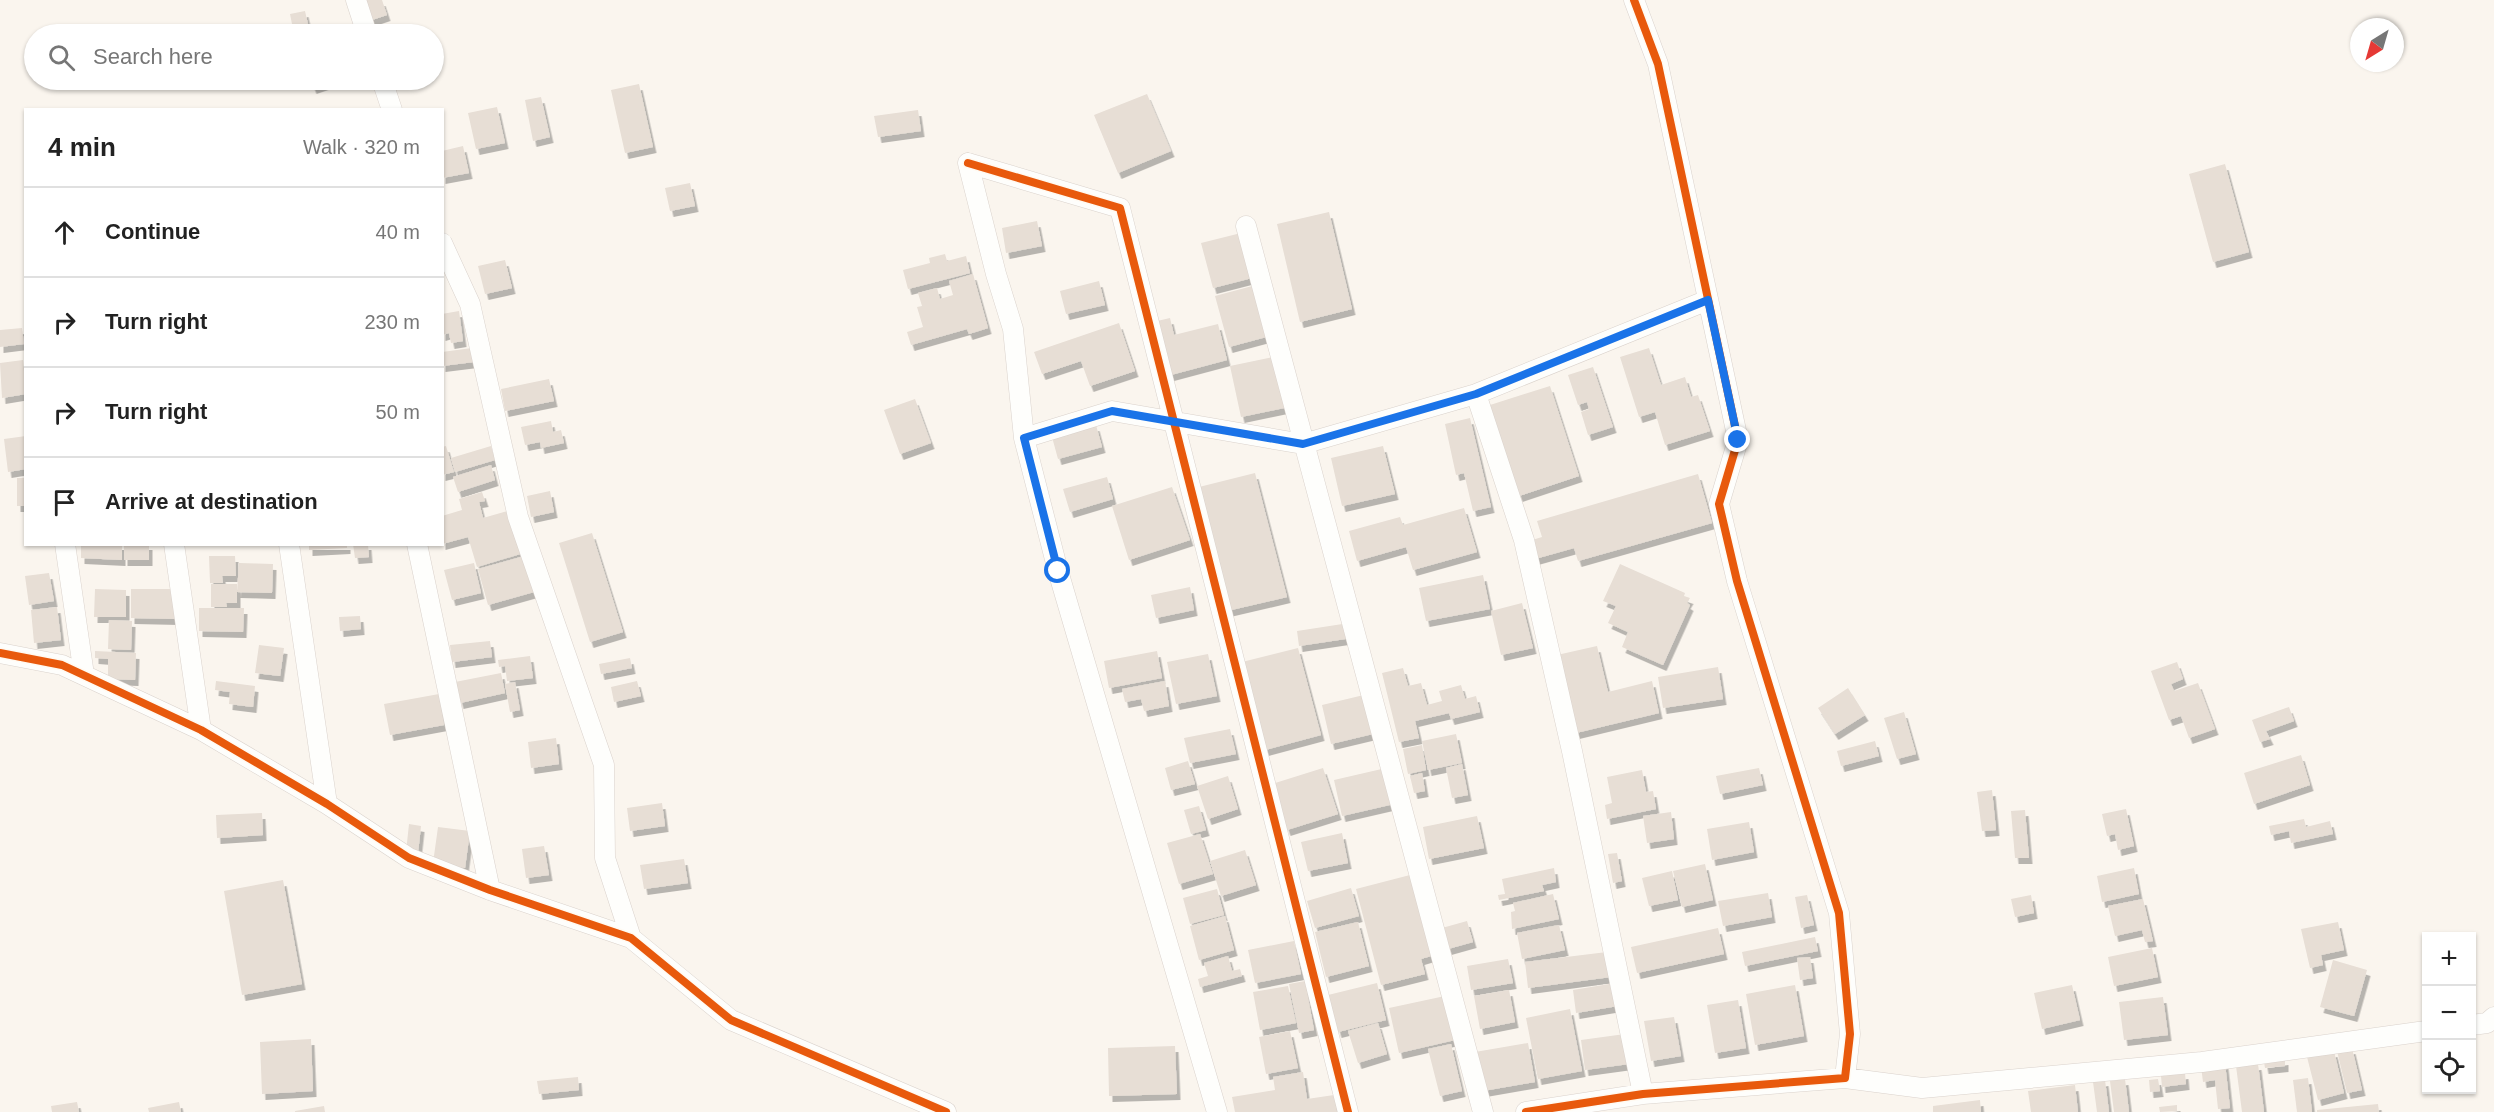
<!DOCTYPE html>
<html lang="en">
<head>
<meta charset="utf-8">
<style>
  body { margin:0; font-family:Helvetica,sans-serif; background:#f2f2f2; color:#222 }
  .controls { position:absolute; right:18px; bottom:18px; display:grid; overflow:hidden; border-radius:0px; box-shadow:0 2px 4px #0004 }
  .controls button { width:54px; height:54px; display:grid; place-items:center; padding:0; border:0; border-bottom:2px solid #e0e0e0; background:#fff; color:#222; font:30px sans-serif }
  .compass { position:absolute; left:2350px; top:18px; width:54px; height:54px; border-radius:50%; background:#fff; box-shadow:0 2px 4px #0004; rotate:217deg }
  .stop { position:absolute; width:18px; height:18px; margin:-14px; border:4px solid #1a73e8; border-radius:50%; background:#fff }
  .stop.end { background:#1a73e8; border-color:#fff; box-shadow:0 2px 6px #0008 }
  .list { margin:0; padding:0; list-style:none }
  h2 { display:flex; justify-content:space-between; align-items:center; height:78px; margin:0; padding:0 24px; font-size:26px }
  h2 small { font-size:20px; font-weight:400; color:#767676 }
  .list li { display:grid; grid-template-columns:39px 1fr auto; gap:18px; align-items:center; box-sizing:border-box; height:90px; padding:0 24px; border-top:2px solid #e0e0e0 }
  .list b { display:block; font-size:22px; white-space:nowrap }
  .list em { font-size:20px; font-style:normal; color:#767676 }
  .icon { flex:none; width:33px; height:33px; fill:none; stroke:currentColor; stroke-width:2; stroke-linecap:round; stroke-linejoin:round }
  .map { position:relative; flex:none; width:2494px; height:1112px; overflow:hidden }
  .search { position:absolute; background:#fff; box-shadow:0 2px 4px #0004; left:24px; top:24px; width:420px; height:66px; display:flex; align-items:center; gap:15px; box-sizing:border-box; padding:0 21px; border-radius:33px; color:#767676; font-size:22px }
  .panel { position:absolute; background:#fff; box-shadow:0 2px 4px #0004; left:24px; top:108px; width:420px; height:438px; border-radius:0px }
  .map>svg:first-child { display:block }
  .building { fill:#e7ded5; filter:url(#shadow) }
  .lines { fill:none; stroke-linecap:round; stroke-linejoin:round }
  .minor-casing { stroke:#dad2cc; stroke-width:21 }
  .minor { stroke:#fefefc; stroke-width:20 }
  .cycleway-casing { stroke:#fffaf2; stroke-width:11 }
  .cycleway { stroke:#e8590c; stroke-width:8 }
  .route { stroke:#1a73e8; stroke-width:8 }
</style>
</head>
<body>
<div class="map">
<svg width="2494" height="1112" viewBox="0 0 2494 1112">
  <defs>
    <filter id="shadow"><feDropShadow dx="3.5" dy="6" stdDeviation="0" flood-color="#0004"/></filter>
  </defs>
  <rect width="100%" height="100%" fill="#faf5ee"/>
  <path class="building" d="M362 0H382L387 15 369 21Z
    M305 11 310 33 294 34 290 14Z
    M310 80H327L328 83 313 88Z
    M639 84 653 147 625 153 611 90Z
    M1147 94 1171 151 1118 173 1094 115Z
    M541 97 550 137 533 141 525 100Z
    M497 107 505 143 476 149 468 113Z
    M918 110 921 131 878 137 874 116Z
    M463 146 469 173 442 178V151Z
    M2225 164 2249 252 2213 262 2189 174Z
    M690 183 695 206 670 211 665 188Z
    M1329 212 1352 309 1300 322 1277 224Z
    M1037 221 1042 246 1006 253 1002 228Z
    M1245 232 1256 277 1213 288 1201 243Z
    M945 254 947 261 966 256 970 273 908 289 903 270 930 263 929 258Z
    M505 260 512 288 485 294 478 266Z
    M973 274 988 328 969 334 967 329 911 345 907 332 923 327 917 307 922 306 918 293 937 288 940 299 953 295 949 281Z
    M1099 281 1105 305 1066 314 1060 291Z
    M1256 285 1270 336 1229 347 1215 296Z
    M459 311 463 341 451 343 449 333 442 335V314Z
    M1170 318 1174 335 1218 324 1227 360 1167 376 1153 322Z
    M1119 323 1135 371 1090 386 1081 361 1042 374 1034 352Z
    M22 328 24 344 0 347V330Z
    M472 348 474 362 442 366V352Z
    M1649 348 1661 385 1685 377 1691 397 1698 395 1710 431 1665 445 1655 412 1639 417 1620 357Z
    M1278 356 1289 407 1241 417 1230 366Z
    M23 360 26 394 2 398 0 363Z
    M1593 367 1613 427 1588 435 1581 412 1589 409 1587 402 1578 405 1568 375Z
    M549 379 554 401 505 411 501 389Z
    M1550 386 1579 476 1519 496 1490 405Z
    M915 399 931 443 900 454 884 410Z
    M1470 418 1491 507 1473 511 1464 473 1456 475 1445 424Z
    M551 421 553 432 561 430 564 443 541 448 540 442 525 445 521 427Z
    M1096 425 1102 447 1058 459 1052 437Z
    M26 436V469L8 472 4 439Z
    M446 446 454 472 442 475V447Z
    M491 446 495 460 455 472 451 458Z
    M1383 446 1395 494 1342 506 1331 458Z
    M491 465 495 480 458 492 453 477Z
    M1255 473 1287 597 1227 611 1195 488Z
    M1698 474 1712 523 1578 561 1574 548 1535 559 1529 541 1542 537 1537 521Z
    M1107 477 1113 499 1070 512 1063 489Z
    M17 478H26V506H17Z
    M1172 487 1190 540 1129 560 1112 506Z
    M550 491 554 512 531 517 527 496Z
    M482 492 485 501 479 502 483 518 514 509 527 552 477 567 468 537 442 544V516L462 510 459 499Z
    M1464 508 1477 552 1413 570 1406 547 1357 561 1349 531 1400 517 1403 525Z
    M592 533 623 632 590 642 559 543Z
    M81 544H122V560L81 558Z
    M124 544H149V560H124Z
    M309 544H347V548L309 550Z
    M353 544H368L369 557 355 558Z
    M209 556H235L236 576H222L223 583H210Z
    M524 556 534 592 488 605 478 569Z
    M239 563 273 564 272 593 237 592Z
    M474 563 481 593 452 600 444 570Z
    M1620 564 1685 593 1684 596 1690 598 1687 603 1690 605 1663 665 1622 647 1628 632 1608 623 1616 606 1603 601Z
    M49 573 54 601 29 605 25 576Z
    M1483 575 1490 609 1426 621 1419 588Z
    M211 584H237V603H226L227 607H211Z
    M1190 587 1194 610 1156 618 1151 595Z
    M95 589 126 590V617H94Z
    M131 589H177L176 619 131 618Z
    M1522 603 1533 648 1501 655 1491 611Z
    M57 607 61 640 34 643 31 610Z
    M199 608H244L243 632 199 631Z
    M360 616 361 629 340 631 339 617Z
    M109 620 132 621 131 650 108 649Z
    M1349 623 1352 638 1299 646 1297 631Z
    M490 641 492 657 452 662 450 645Z
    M259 645 284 648 280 676 255 673Z
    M1597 646 1608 692 1652 681 1659 713 1576 733 1557 655Z
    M1298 648 1321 735 1265 750 1242 662Z
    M95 651 136 653 135 680 108 679V659L95 658Z
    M1157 651 1162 678 1109 688 1104 661Z
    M1208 654 1217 696 1176 704 1167 662Z
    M530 656 533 678 507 681 505 666 499 667 498 660Z
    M630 658 632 668 601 674 599 664Z
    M2177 662 2183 679 2171 684 2174 691 2198 683 2215 729 2189 738 2181 716 2169 720 2151 671Z
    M1718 667 1723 699 1663 708 1658 677Z
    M1403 668 1408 686 1421 683 1427 705 1442 701 1439 691 1461 685 1465 699 1476 696 1480 712 1451 719 1449 713 1415 721 1419 738 1399 742 1382 673Z
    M501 673 505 693 460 703 455 682Z
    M216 681 255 686 253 707 229 704 230 692 215 690Z
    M637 681 641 696 614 702 611 687Z
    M1165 681 1169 706 1144 711 1141 699 1125 702 1122 689Z
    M515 682 520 710 510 712 505 684Z
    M1848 688 1865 715 1835 734 1818 708Z
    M439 694 444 725 390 735 384 704Z
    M1368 694 1377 733 1331 744 1322 705Z
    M2289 707 2294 721 2266 731 2270 739 2260 742 2252 720Z
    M1904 712 1916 754 1897 759 1884 718Z
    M1230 729 1236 754 1190 763 1184 738Z
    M1456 734 1462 763 1428 770 1422 741Z
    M556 738 559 764 531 768 528 742Z
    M1875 741 1879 756 1841 766 1837 751Z
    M1422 745 1426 770 1408 774 1403 749Z
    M2301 755 2310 785 2254 804 2244 773Z
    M1188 761 1195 784 1171 790 1165 768Z
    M1462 764 1468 795 1452 798 1446 768Z
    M1323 768 1338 814 1287 830 1272 784Z
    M1386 768 1394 804 1342 816 1334 780Z
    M1759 768 1763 785 1720 794 1716 776Z
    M1642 770 1646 792 1653 791 1656 809 1607 819 1605 805 1612 803 1607 777Z
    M1422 773 1425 791 1414 793 1410 776Z
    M1228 776 1238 809 1208 819 1197 786Z
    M1992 790 1996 830 1982 831 1977 792Z
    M662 803 665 826 630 831 627 808Z
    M1199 806 1206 830 1191 834 1184 810Z
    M2126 809 2134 846 2118 850 2115 834 2107 836 2102 814Z
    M2025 810 2029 858H2015L2011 811Z
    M1671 812 1674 839 1647 843 1643 816Z
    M262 813 263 835 217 838 216 815Z
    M1477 816 1484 848 1429 859 1423 827Z
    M2304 819 2306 827 2330 821 2333 834 2291 843 2289 831 2271 835 2269 826Z
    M1749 822 1754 852 1712 860 1707 829Z
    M409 824 421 826 418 853 406 852Z
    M438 827 470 831 465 868 433 863Z
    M1342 833 1348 863 1308 871 1301 842Z
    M1200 834 1213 874 1179 884 1167 843Z
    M544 846 549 875 526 878 522 849Z
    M1245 850 1256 885 1221 896 1210 861Z
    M1617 853 1622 881 1613 883 1608 854Z
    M684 859 688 883 644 889 640 865Z
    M1705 864 1713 900 1682 907 1673 871Z
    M1554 868 1556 882 1542 885 1544 891 1499 900 1498 895 1505 894 1502 879Z
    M2134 868 2139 894 2102 902 2097 876Z
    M1672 871 1678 900 1649 906 1642 878Z
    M1410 875 1431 956 1421 959 1425 974 1381 985 1356 889Z
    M283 880 302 984 242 995 224 891Z
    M1351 888 1359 916 1315 928 1307 901Z
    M1217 889 1224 915 1190 924 1183 898Z
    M1768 893 1772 917 1723 926 1718 901Z
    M1553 894 1559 919 1512 929 1511 912 1515 911 1513 903Z
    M1807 895 1814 925 1801 928 1795 897Z
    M2031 895 2034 913 2015 917 2011 899Z
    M2143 899 2153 941 2145 942 2142 930 2115 936 2108 906Z
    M1225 916 1234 950 1199 960 1190 926Z
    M1467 921 1473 942 1448 949 1442 928Z
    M1358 922 1369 966 1326 977 1315 932Z
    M2338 922 2344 950 2321 955 2323 965 2310 968 2301 929Z
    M1559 925 1565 950 1522 959 1517 933Z
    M1718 928 1724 954 1637 973 1631 947Z
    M1815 937 1818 951 1745 966 1742 952Z
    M1294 941 1301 974 1255 983 1248 950Z
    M2152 948 2158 977 2114 986 2108 957Z
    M1607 952 1611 977 1528 988 1525 962Z
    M1228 956 1232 971 1240 969 1242 976 1200 987 1198 979 1208 976 1204 963Z
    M1810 957 1813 978 1800 980 1797 958Z
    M1508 959 1513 983 1471 990 1467 966Z
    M2333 960 2367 970 2354 1016 2320 1007Z
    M1305 981 1314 1030 1299 1033 1289 984Z
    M1377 983 1386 1020 1338 1032 1328 995Z
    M1615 983 1618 1006 1576 1013 1573 990Z
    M1795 985 1804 1036 1755 1045 1746 994Z
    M2072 985 2080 1020 2042 1029 2034 993Z
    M1288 986 1296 1023 1260 1030 1253 992Z
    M1509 990 1515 1022 1480 1029 1474 996Z
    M1445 996 1455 1040 1399 1053 1389 1008Z
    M2163 997 2168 1035 2124 1040 2119 1002Z
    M1738 1000 1746 1048 1715 1053 1707 1005Z
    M1570 1009 1582 1071 1538 1079 1526 1018Z
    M1674 1017 1681 1056 1651 1061 1644 1021Z
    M1378 1023 1387 1054 1358 1063 1348 1031Z
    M1290 1031 1298 1068 1266 1074 1259 1037Z
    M1625 1034 1629 1064 1585 1070 1581 1040Z
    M311 1039 313 1091 262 1094 260 1042Z
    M1528 1043 1535 1082 1483 1091 1475 1052Z
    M1451 1044 1462 1091 1440 1096 1428 1049Z
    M1175 1046 1177 1094 1109 1096 1108 1048Z
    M2352 1048 2362 1090 2347 1093 2337 1051Z
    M2334 1051 2344 1093 2318 1100 2307 1057Z
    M2285 1059V1066L2265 1068 2264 1062Z
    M2225 1063 2230 1108 2218 1109 2215 1080 2203 1082 2201 1066Z
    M2258 1064 2264 1112H2242L2236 1066Z
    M1303 1072 1307 1099 1334 1095 1337 1112H1235L1232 1097 1275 1090 1273 1077Z
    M2185 1073 2186 1084 2162 1087 2161 1076Z
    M578 1077 579 1090 539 1094 537 1081Z
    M2308 1078 2312 1112H2297L2293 1080Z
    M2125 1079 2129 1112H2114L2110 1081Z
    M2158 1079 2160 1091 2150 1092 2149 1080Z
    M2105 1080 2109 1112H2097L2093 1082Z
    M2075 1085 2078 1112H2031L2028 1091Z
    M1980 1100 1981 1112H1933V1106Z
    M77 1102 79 1112H52L51 1106Z
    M179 1102 181 1112H149L148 1108Z
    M2378 1104 2379 1112H2317V1110Z
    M2177 1105V1111L2160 1112 2159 1107Z
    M324 1106 325 1112H295V1111Z"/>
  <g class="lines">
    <defs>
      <path id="minor" d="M356 0 367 34
        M382 80 392 110
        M968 163 1120 208 1348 1112
        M968 163 996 274 1013 329 1024 438 1058 571 1217 1112
        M1246 226 1483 1112
        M442 243 470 304 518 517 604 765 605 858 631 938
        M1476 394 1524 540 1572 751 1643 1094
        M1024 438 1112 411 1303 444 1476 394 1708 300
        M65 544 84 675
        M174 544 201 730
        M289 544 327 804
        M417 544 490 890
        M0 653 62 665 201 730 327 804 409 858 490 890 631 938 731 1020 946 1112
        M2472 1025 2487 1023 2494 1017
        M1845 1078 1922 1088 2202 1062 2426 1031
        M1526 1112 1643 1094 1845 1078 1850 1034 1839 913 1737 581 1719 504 1738 440 1658 64 1634 0"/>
    </defs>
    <use href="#minor" class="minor-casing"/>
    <use href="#minor" class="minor"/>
    <defs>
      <path id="cycleway" d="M968 163 1120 208 1348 1112
        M0 653 62 665 201 730 327 804 409 858 490 890 631 938 731 1020 946 1112
        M1526 1112 1643 1094 1845 1078 1850 1034 1839 913 1737 581 1719 504 1738 440 1658 64 1634 0"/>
    </defs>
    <use href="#cycleway" class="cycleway-casing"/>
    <use href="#cycleway" class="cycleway"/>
  </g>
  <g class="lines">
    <path class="route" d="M1058 571 1024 438 1112 411 1303 444 1476 394 1708 300 1738 440"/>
  </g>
</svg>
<div class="controls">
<button>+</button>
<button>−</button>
<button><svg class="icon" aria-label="locate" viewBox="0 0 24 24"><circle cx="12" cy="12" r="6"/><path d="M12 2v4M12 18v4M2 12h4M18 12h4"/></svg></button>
</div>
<svg class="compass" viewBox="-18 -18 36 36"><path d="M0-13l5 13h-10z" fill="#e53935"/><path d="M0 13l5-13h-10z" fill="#767676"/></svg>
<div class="stop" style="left:1058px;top:571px"></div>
<div class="stop end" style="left:1738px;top:440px"></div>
<div class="search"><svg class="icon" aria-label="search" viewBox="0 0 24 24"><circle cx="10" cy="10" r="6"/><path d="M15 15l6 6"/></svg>Search here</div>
<section class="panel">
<h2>4 min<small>Walk · 320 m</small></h2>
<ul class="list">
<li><svg class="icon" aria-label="ahead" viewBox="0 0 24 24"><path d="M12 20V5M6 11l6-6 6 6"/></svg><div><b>Continue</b></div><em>40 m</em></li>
<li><svg class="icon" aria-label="right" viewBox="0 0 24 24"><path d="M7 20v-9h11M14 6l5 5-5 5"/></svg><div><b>Turn right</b></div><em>230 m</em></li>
<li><svg class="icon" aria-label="right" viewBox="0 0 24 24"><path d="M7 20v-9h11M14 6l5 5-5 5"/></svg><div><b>Turn right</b></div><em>50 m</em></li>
<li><svg class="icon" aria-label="arrive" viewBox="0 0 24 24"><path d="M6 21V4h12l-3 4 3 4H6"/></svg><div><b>Arrive at destination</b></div></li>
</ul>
</section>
</div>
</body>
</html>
